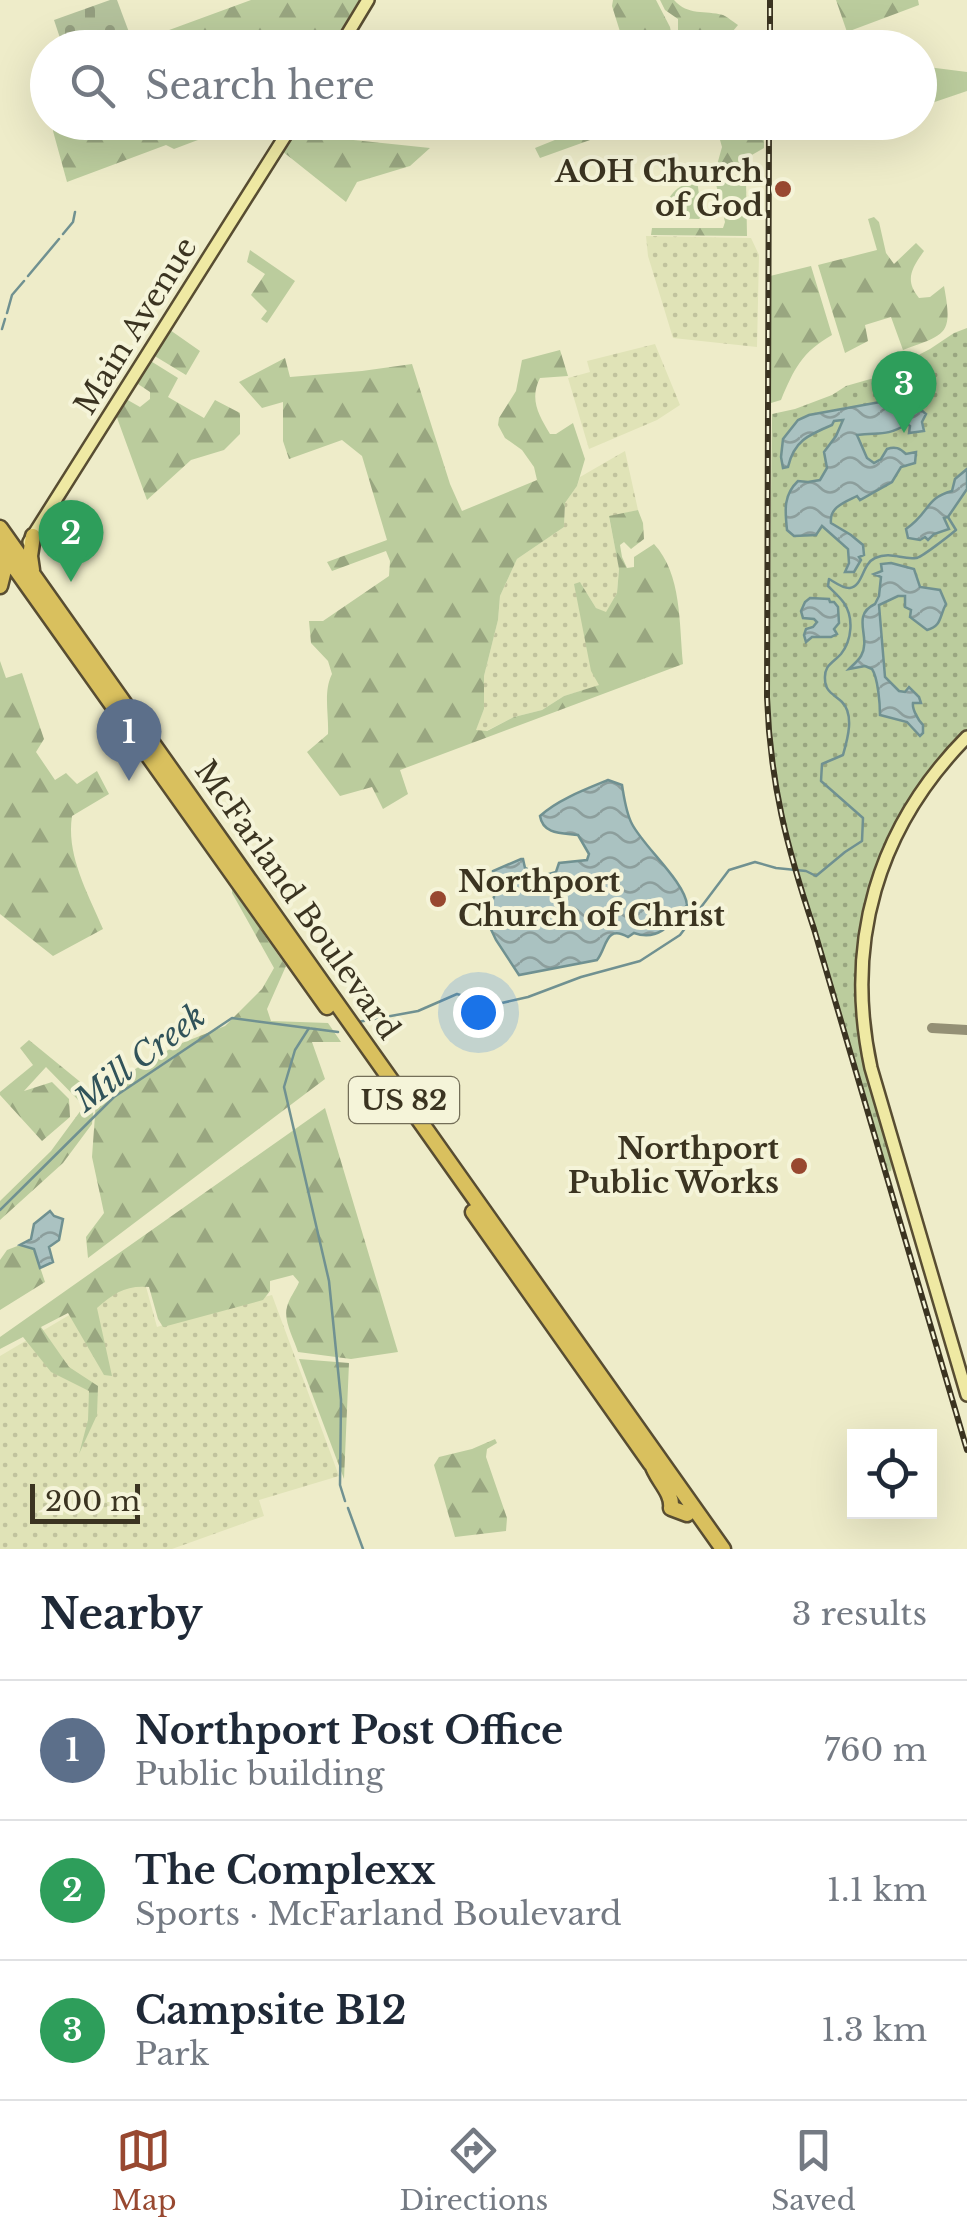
<!DOCTYPE html>
<html lang="en">
<head>
<meta charset="utf-8">
<style>
  body { margin:0; font-family:"Libre Baskerville",serif; background:#f2f2f3; color:#1f2937 }
  .controls { position:absolute; right:30px; bottom:30px; display:grid; overflow:hidden; border-radius:0px; box-shadow:0 10px 40px #0002 }
  .controls button { width:90px; height:90px; display:grid; place-items:center; padding:0; border:0; border-bottom:2px solid #e0e1e3; background:#fff; color:#1f2937; font:50px sans-serif }
  .scale { position:absolute; left:30px; bottom:25px; width:110px; box-sizing:border-box; padding-left:10px; border:5px solid #3b3421; border-top:0; font-size:28px; line-height:35px; white-space:nowrap; color:#3b3421; -webkit-text-stroke:8px #f5f4d9; paint-order:stroke }
  .you { position:absolute; left:478px; top:1012px; width:35px; height:35px; margin:-25px; border:8px solid #fff; border-radius:50%; background:#1a73e8; box-shadow:0 0 0 15px #1a73e833 }
  .badge { display:grid; place-items:center; width:65px; height:65px; border-radius:50%; background:#984830; color:#fff; font-size:32px; font-weight:700 }
  .pin { position:absolute; translate:-50% -82px; filter:drop-shadow(0 2px 5px #0008) }
  .pin::after { content:''; position:absolute; top:52px; width:35px; height:30px; background:inherit; clip-path:polygon(0 0,100% 0,50% 100%) }
  .list { margin:0; padding:0; list-style:none }
  h2 { display:flex; justify-content:space-between; align-items:center; height:130px; margin:0; padding:0 40px; font-size:42px }
  h2 small { font-size:32px; font-weight:400; color:#747a83 }
  .list li { display:grid; grid-template-columns:65px 1fr auto; gap:30px; align-items:center; box-sizing:border-box; height:140px; padding:0 40px; border-top:2px solid #e0e1e3 }
  .list b { display:block; font-size:38px; white-space:nowrap }
  .list p { margin:0; font-size:32px; white-space:nowrap; color:#747a83 }
  .list em { font-size:32px; font-style:normal; color:#747a83 }
  .icon { flex:none; width:55px; height:55px; fill:none; stroke:currentColor; stroke-width:2; stroke-linecap:round; stroke-linejoin:round }
  .map { position:relative; flex:none; width:967px; height:1549px; overflow:hidden }
  .search { position:absolute; background:#fff; box-shadow:0 10px 40px #0002; left:30px; right:30px; top:30px; height:110px; display:flex; align-items:center; gap:25px; box-sizing:border-box; padding:0 35px; border-radius:55px; color:#747a83; font-size:38px }
  .sheet { height:550px; background:#fff }
  nav { display:flex; justify-content:space-around; align-items:center; box-sizing:border-box; height:140px; border-top:2px solid #e0e1e3; background:#fff; font-size:28px; color:#747a83 }
  nav a { display:grid; justify-items:center; gap:5px }
  nav .on { color:#984830 }
  .map>svg:first-child { display:block }
  .farmland { fill:url(#farmland-dots) }
  .grass { fill:#bbcc9d }
  .forest { fill:url(#forest-firs) }
  .cemetery { fill:url(#cemetery-stones) }
  .park { fill:url(#park-dots) }
  .water { fill:url(#water-waves); stroke:#709191; stroke-width:2.5 }
  .lines { fill:none; stroke-linecap:round; stroke-linejoin:round }
  .stream { stroke:#709191; stroke-width:2.5 }
  .taxiway { stroke:#949075; stroke-width:10 }
  .major-casing { stroke:#584d32; stroke-width:16 }
  .highway-casing { stroke:#584d32; stroke-width:19 }
  .major { stroke:#efe9a3; stroke-width:11 }
  .highway { stroke:#d9c05e; stroke-width:14 }
  .rail-casing { stroke:#3b3421; stroke-width:6 }
  .rail { stroke:#f5f4d9; stroke-width:2.5; stroke-dasharray:8; stroke-linecap:butt }
  .poi-dot { fill:#984830; stroke:#f5f4d9; stroke-width:4 }
  .labels { text-anchor:middle; stroke-width:8; stroke-linejoin:round; paint-order:stroke }
  .shield { fill:#f5f4d9; stroke:#736e58; stroke-width:2.5 }
  .shield-label { font-size:28px; font-weight:bold; fill:#3b3421 }
  .poi-label { font-size:30px; font-weight:bold; fill:#3b3421; stroke:#f5f4d9; text-anchor:end }
  .street-label { font-size:30px; fill:#3b3421; stroke:#f5f4d9 }
  .water-label { font-size:32px; font-style:italic; fill:#31535a; stroke:#f5f4d9 }
</style>
</head>
<body>
<div class="map">
<svg width="967" height="1549" viewBox="0 0 967 1549">
  <defs>
    <pattern id="farmland-dots" width="8" height="8" patternUnits="userSpaceOnUse" patternTransform="scale(2.5)"><rect width="8" height="8" fill="#e0e3b7"/><path d="M2 2h.1M6 6h.1" fill="none" stroke="#c1c39d" stroke-width="1.8" stroke-linecap="round"/></pattern>
    <pattern id="forest-firs" width="22" height="20" patternUnits="userSpaceOnUse" patternTransform="scale(2.5)"><rect width="22" height="20" fill="#bbcc9d"/><path d="M5 1l3.5 6h-7zM16 11l3.5 6h-7z" fill="#99a680"/></pattern>
    <pattern id="cemetery-stones" width="16" height="16" patternUnits="userSpaceOnUse" patternTransform="scale(2.5)"><rect width="16" height="16" fill="#b4c29c"/><path d="M2 7V4a2 2 0 0 1 4 0v3zM10 15v-3a2 2 0 0 1 4 0v3z" fill="#949e7f"/></pattern>
    <pattern id="park-dots" width="8" height="8" patternUnits="userSpaceOnUse" patternTransform="scale(2.5)"><rect width="8" height="8" fill="#bbcc9d"/><path d="M2 2h.1M6 6h.1" fill="none" stroke="#99a680" stroke-width="1.8" stroke-linecap="round"/></pattern>
    <pattern id="water-waves" width="16" height="10" patternUnits="userSpaceOnUse" patternTransform="scale(2.5)"><rect width="16" height="10" fill="#aac2c1"/><path d="M0 5q4-4 8 0t8 0" fill="none" stroke="#8c9e9c"/></pattern>
  </defs>
  <rect width="100%" height="100%" fill="#eeecc9"/>
  <path class="farmland" d="M646 236 751 238 759 255 757 347 673 338 648 256Z
    M655 344 680 405 657 420 589 449 568 378 590 372 587 361Z
    M625 451 638 510 609 517 619 568 617 593 606 613 596 608 580 582 600 685 564 696 542 710 514 717 486 731H475L484 709V676L498 620 500 596 517 559 564 527 565 503 577 486 580 477Z
    M142 1272 157 1327 203 1312 272 1295 339 1476 259 1500 264 1516 172 1549H0V1356Z"/>
  <path class="grass" d="M697 180 702 216 699 219 665 218C665 195 676 186 697 180Z"/>
  <path class="forest" d="M251 0H359L331 47H298L299 41 291 38 284 47 120 48Z
    M613 0H656L670 27 674 47H643L622 38 612 6Z
    M660 0H674C688 16 705 10 723 15 726 16 735 23 738 25L733 31C720 32 715 37 708 47 700 48 698 45 691 43 687 41 683 42 678 41V19L665 10Z
    M836 0H918L919 5 847 32Z
    M920 66 967 72V91L920 107Z
    M55 122 71 123 75 130H88L92 122H208L235 126 174 149 166 145 67 182 53 131Z
    M730 122 764 123V148L743 160 737 169 725 173 717 165 722 147 718 133Z
    M588 123H630L629 126 540 158 535 148 587 127Z
    M296 134 430 148 410 166 357 182 346 202 282 151Z
    M728 179 746 180 747 236 651 235 652 228H723L725 222 716 184Z
    M874 217 879 222 886 253 894 264 916 243 924 251C912 268 904 280 919 298L930 297 944 286C953 335 947 334 903 350L891 317 865 325 868 341 845 353 818 265 877 250 868 219Z
    M250 250 295 281 267 323 261 319 267 311 251 295 265 274 247 262Z
    M811 266 832 335C802 352 794 369 781 400L771 403 770 276Z
    M170 330 200 351 186 375 153 355Z
    M560 350 568 376 540 378C529 399 539 416 550 434H556L573 423 585 459 577 486 565 503 564 527 517 559 500 596 498 620 484 676V709L476 730 487 731 514 717 542 710 564 696 599 685 591 671 574 584 580 582 596 608 606 612 617 593 619 569 609 516 638 510 643 523 644 539 631 549 624 542 620 545 622 557 627 568 634 567V557L654 544C682 574 679 624 683 664L400 770 408 794 383 809 372 787 340 796 307 752 328 734C329 714 323 692 332 674L328 661 311 643 309 621H323L389 576 390 561 386 551 332 571 327 562 387 540 362 456 342 440 289 459 283 441V402L262 408 239 382 285 358 290 377 362 371 412 364 450 484 462 511 537 480 534 467 522 450 505 438 498 425 499 418 516 391 522 360Z
    M149 360 178 378 168 397 204 418 215 400 240 413V434L224 450 191 460 147 500 116 415 126 399 140 407 150 399V392L135 382Z
    M0 661 6 678 22 673 44 739 36 752 55 780 66 773 77 784 97 771 109 794 72 816C66 856 88 893 103 929L53 956 0 914Z
    M232 889 286 966 267 1009 271 1021 328 1023 341 1042H312L325 1079 88 1258 86 1237 104 1213 92 1157 96 1101 111 1083 177 1045 225 1026 262 989 274 968 232 893Z
    M29 1040 95 1094 92 1124 63 1163 0 1220V1201L51 1151 84 1106 46 1067 24 1091 52 1082 69 1099 70 1117 42 1141 0 1095V1092L33 1065 20 1048Z
    M325 1108 398 1352 351 1359 298 1352C294 1339 283 1320 287 1307 289 1298 296 1290 299 1282L293 1275 270 1281V1291L263 1300 163 1327 158 1319 149 1287C126 1285 114 1293 97 1308L112 1376 104 1375 68 1313 41 1327 69 1367 98 1386 97 1415 79 1454 88 1420 89 1391 51 1372 23 1337 0 1349V1337Z
    M20 1245 34 1249 45 1282 0 1310V1260L7 1250Z
    M299 1359 349 1363 344 1479Z
    M495 1439 497 1443 487 1449 486 1457 507 1518 506 1531 455 1537 434 1465 439 1457 472 1449Z"/>
  <path class="cemetery" d="M110 0H117L133 43 120 47H63L54 20Z"/>
  <path class="park" d="M967 328V732L887 843 867 889 856 957 859 1028 890 1149C889 1157 893 1164 891 1171L887 1172 794 855 780 801 772 748 769 685 772 414 795 409 832 395 846 386 874 378 930 349 954 333Z"/>
  <path class="water" d="M880 402 898 403 912 410 920 409 926 414 922 422 924 431 909 433 910 426 907 424C886 437 879 432 857 435L867 458 874 463 881 459 887 449C895 446 900 448 906 454L916 452 915 463 901 467 892 482 860 500 857 496C845 502 829 507 831 523L851 535 863 545 864 555 859 557 861 560 854 572H845L849 563 848 549 822 526 816 535 794 536 787 530C785 511 783 495 798 481L808 482 820 480 827 468 824 452 836 436 843 420 834 421 832 425C808 435 794 441 788 467L783 468 781 457 783 439 798 420 809 415Z
    M967 469V489L948 517 944 518 949 529 934 534 928 540 925 537 920 540 908 538 906 529C930 513 925 498 952 491L955 479Z
    M891 563 914 569 920 587 940 590 946 604C939 617 942 626 927 630L910 617 911 610 905 607V596H898L879 605 885 677 899 691 905 692 909 687 919 697 921 703H913C912 709 918 720 923 725V733L920 736 907 722 880 715C880 704 878 678 872 669L865 666 849 669C853 665 858 661 861 656 872 637 850 616 875 604L879 596 881 577 874 574 882 571 881 564Z
    M810 598 829 599 830 602H834L838 607 839 623 834 629 837 634 831 637H812L806 642 804 635 806 629 813 627 817 622 814 619 803 618 801 611 805 602Z
    M608 780 622 785C624 797 626 813 632 824 644 847 685 882 687 905 672 923 659 942 634 933L628 937C605 924 607 948 597 960L519 975 496 940 487 921V913L494 897 493 871 521 859H523L525 868 542 876 556 872 559 863 587 860 589 854 578 835C563 833 543 835 540 816 557 800 586 789 608 780Z
    M50 1211 54 1216 63 1219 59 1240 49 1247 53 1262 40 1268 34 1249 20 1245 31 1239 34 1224Z"/>
  <g class="lines">
    <path class="stream" d="M63 234 73 222 75 212
      M28 276 59 239
      M7 313 12 295 24 281
      M2 329 5 319
      M358 1022 418 1011 457 994 493 1005 528 997 581 977 640 961 680 935 729 870 755 862 776 868 806 871 816 876 845 852 862 841 863 818 821 781 822 764 843 755C847 741 855 715 842 702 834 694 825 692 825 679 824 665 833 663 841 654 852 640 854 618 844 603 840 597 833 591 828 586L829 579C833 581 843 589 850 588 863 586 862 564 875 558 891 551 902 560 916 558 921 558 950 535 956 530L948 517
      M309 1028 295 1050 284 1087 329 1281 341 1400 340 1485 345 1501
      M0 1210 114 1097 232 1018 338 1032
      M348 1508 363 1549"/>
    <path class="taxiway" d="M932 1028 967 1030"/>
    <defs>
      <path id="major" d="M339 48 368 0
        M29 542 294 122
        M967 737C877 828 844 943 871 1068L967 1395"/>
      <path id="highway" d="M0 528 723 1549
        M0 547 327 1007
        M32 570 30 556 33 536
        M0 586 4 570 2 554
        M473 1212 651 1464
        M652 1464C656 1479 673 1492 671 1508L687 1514"/>
    </defs>
    <use href="#major" class="major-casing"/>
    <use href="#highway" class="highway-casing"/>
    <use href="#major" class="major"/>
    <use href="#highway" class="highway"/>
    <defs>
      <path id="rail" d="M770 48V0
        M769 122 767 697C770 783 787 848 814 929L967 1450"/>
    </defs>
    <use href="#rail" class="rail-casing"/>
    <use href="#rail" class="rail"/>
  </g>
  <g class="poi-dot">
    <circle cx="783" cy="189" r="10"/>
    <circle cx="438" cy="899" r="10"/>
    <circle cx="799" cy="1166" r="10"/>
  </g>
  <g class="labels">
    <rect class="shield" x="349" y="1077" width="110" height="46" rx="8"/>
    <g class="shield-label">
      <text x="404" y="1110">US 82</text>
    </g>
    <g class="poi-label">
      <text x="763" y="182">AOH Church<tspan x="763" dy="34">of God</tspan></text>
      <text x="458" y="892" text-anchor="start">Northport<tspan x="458" dy="34">Church of Christ</tspan></text>
      <text x="779" y="1159">Northport<tspan x="779" dy="34">Public Works</tspan></text>
    </g>
    <g class="street-label">
      <text transform="translate(136 326) rotate(-58)" y="10">Main Avenue</text>
      <text transform="translate(297 900) rotate(55)" y="10">McFarland Boulevard</text>
    </g>
    <g class="water-label">
      <text transform="translate(140 1058) rotate(-37)" y="11">Mill Creek</text>
    </g>
  </g>
</svg>
<div class="controls">
<button><svg class="icon" aria-label="locate" viewBox="0 0 24 24"><circle cx="12" cy="12" r="6"/><path d="M12 2v4M12 18v4M2 12h4M18 12h4"/></svg></button>
</div>
<div class="scale">200 m</div>
<div class="you"></div>
<div class="pin badge" style="left:129px;top:781px;background:#5c6f8a">1</div>
<div class="pin badge" style="left:71px;top:582px;background:#2e9e5b">2</div>
<div class="pin badge" style="left:904px;top:433px;background:#2e9e5b">3</div>
<div class="search"><svg class="icon" aria-label="search" viewBox="0 0 24 24"><circle cx="10" cy="10" r="6"/><path d="M15 15l6 6"/></svg>Search here</div>
</div>
<section class="sheet">
<h2>Nearby<small>3 results</small></h2>
<ul class="list">
<li><span class="badge" style="background:#5c6f8a">1</span><div><b>Northport Post Office</b><p>Public building</p></div><em>760 m</em></li>
<li><span class="badge" style="background:#2e9e5b">2</span><div><b>The Complexx</b><p>Sports · McFarland Boulevard</p></div><em>1.1 km</em></li>
<li><span class="badge" style="background:#2e9e5b">3</span><div><b>Campsite B12</b><p>Park</p></div><em>1.3 km</em></li>
</ul>
</section>
<nav>
<a class="on"><svg class="icon" aria-label="map" viewBox="0 0 24 24"><path d="M3 6l6-2 6 2 6-2v14l-6 2-6-2-6 2zM9 4v14M15 6v14"/></svg>Map</a>
<a><svg class="icon" aria-label="directions" viewBox="0 0 24 24"><path d="M12 3l9 9-9 9-9-9zM9 14v-3h6M13 9l2 2-2 2"/></svg>Directions</a>
<a><svg class="icon" aria-label="saved" viewBox="0 0 24 24"><path d="M7 4h10v16l-5-4-5 4z"/></svg>Saved</a>
</nav>
</body>
</html>
